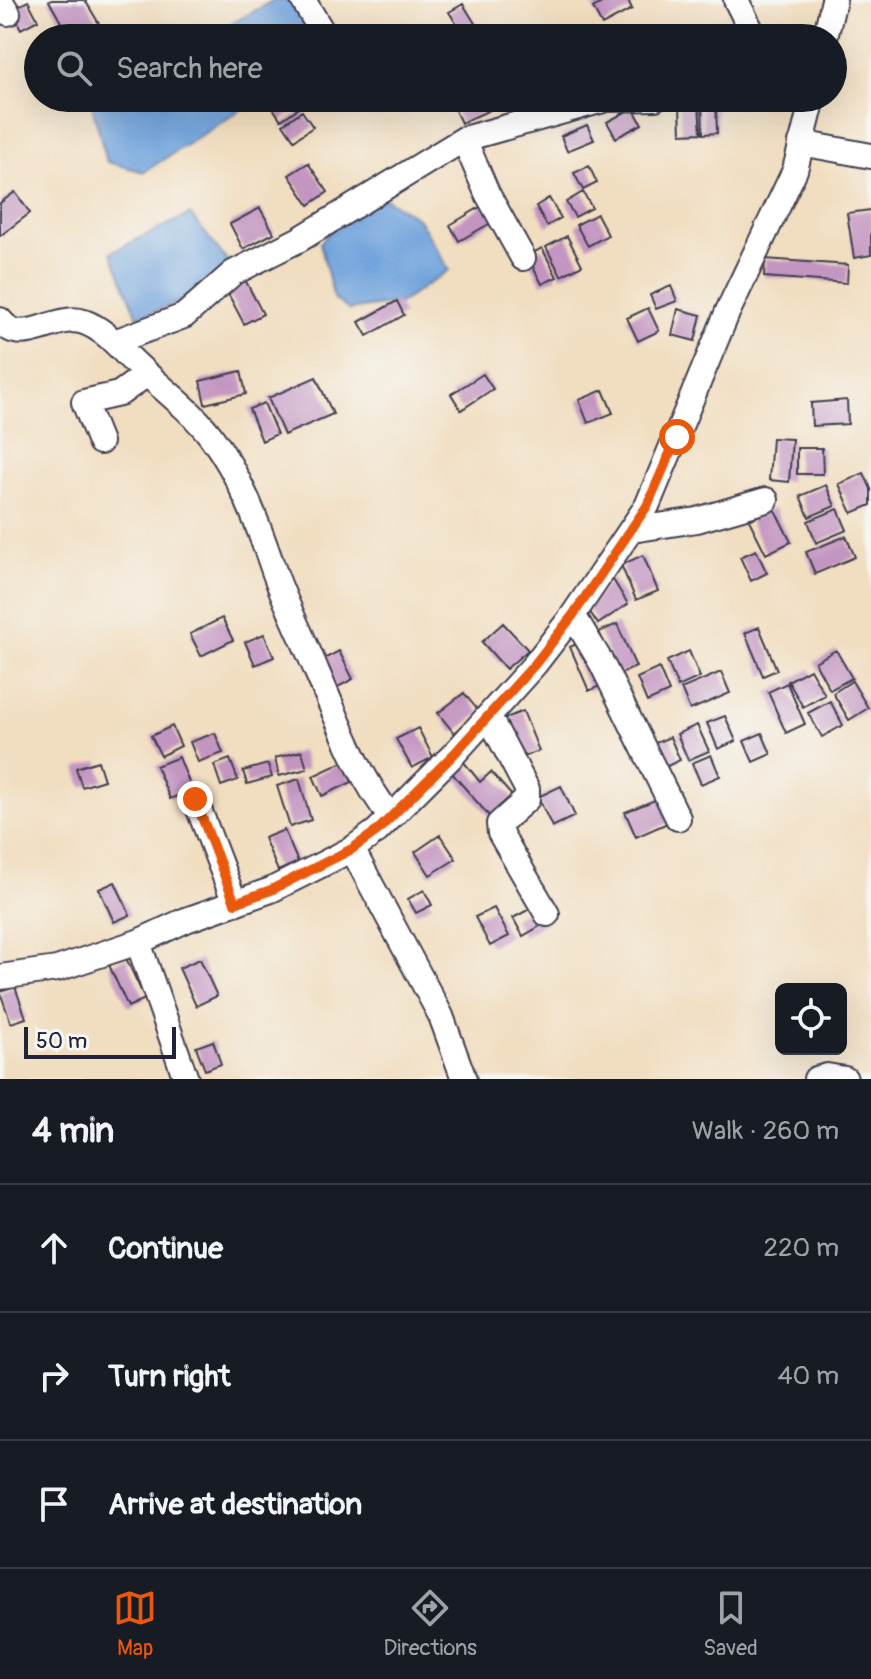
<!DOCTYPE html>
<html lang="en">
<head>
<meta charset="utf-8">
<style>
  body { margin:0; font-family:Pangolin,sans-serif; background:#242831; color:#f1f3f6 }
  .controls { position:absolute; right:24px; bottom:24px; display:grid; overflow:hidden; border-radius:12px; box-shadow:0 8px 32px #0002 }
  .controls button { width:72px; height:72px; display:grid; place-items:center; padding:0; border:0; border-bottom:2px solid #363941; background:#171b24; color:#f1f3f6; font:40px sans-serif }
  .scale { position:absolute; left:24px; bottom:20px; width:152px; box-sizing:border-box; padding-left:8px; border:4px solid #22223b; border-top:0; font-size:22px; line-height:28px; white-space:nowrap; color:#22223b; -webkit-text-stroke:6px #f6f6f2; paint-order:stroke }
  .stop { position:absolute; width:24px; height:24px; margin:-18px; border:6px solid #ea580c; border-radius:50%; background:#fff }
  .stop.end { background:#ea580c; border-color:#fff; box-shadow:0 2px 8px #0008 }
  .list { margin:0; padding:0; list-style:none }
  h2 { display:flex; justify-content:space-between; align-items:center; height:104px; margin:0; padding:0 32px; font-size:34px }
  h2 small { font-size:26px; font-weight:400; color:#9ea1a6 }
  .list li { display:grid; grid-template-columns:52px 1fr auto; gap:24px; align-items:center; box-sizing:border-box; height:128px; padding:0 32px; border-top:2px solid #363941 }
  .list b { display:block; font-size:30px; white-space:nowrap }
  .list em { font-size:26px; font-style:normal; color:#9ea1a6 }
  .icon { flex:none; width:44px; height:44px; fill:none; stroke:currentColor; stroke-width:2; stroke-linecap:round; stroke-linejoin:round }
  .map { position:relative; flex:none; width:871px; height:1079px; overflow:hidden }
  .search { position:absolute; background:#171b24; box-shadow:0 8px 32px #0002; left:24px; right:24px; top:24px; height:88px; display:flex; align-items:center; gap:20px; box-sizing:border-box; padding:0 28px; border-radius:44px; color:#9ea1a6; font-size:30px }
  .sheet { height:488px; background:#171b24 }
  nav { display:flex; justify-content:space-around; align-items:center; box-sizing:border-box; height:112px; border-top:2px solid #363941; background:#171b24; font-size:22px; color:#9ea1a6 }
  nav a { display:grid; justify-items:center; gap:4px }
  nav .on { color:#ea580c }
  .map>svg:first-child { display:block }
  .water { fill:#6fa2db; stroke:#48628b; stroke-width:2 }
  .building { fill:#c395c1 }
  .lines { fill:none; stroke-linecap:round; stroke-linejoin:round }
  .minor-casing { stroke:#413e4f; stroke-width:28 }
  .minor { stroke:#fff; stroke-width:24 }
  .route { stroke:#ea580c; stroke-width:10 }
</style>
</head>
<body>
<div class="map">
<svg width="871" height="1079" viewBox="0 0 871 1079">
  <rect width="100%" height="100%" fill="#f6f6f2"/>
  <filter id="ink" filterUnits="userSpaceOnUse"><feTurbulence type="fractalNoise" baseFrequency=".0125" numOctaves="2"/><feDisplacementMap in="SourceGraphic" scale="16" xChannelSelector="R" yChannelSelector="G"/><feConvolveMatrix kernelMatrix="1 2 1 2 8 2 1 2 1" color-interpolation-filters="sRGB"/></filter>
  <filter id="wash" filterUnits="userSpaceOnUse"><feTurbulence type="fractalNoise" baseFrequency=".006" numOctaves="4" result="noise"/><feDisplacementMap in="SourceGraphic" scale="32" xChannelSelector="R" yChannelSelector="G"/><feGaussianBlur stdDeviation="1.8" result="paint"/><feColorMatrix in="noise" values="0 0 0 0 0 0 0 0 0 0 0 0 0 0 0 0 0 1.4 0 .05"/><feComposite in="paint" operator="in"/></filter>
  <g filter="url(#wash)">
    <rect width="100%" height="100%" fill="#f1ddbf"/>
    <path class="water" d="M274 0H296L318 38H206Z
      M90 98H259L144 172 107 162Z
      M373 191 419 219 449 270 402 302 349 310 334 299 320 243 356 202Z
      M190 214 233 268 227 285 138 317 111 252Z"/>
    <g id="blocks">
      <path class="building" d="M52 0H85L104 32 93 38H70L49 1Z
        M607 0H628L632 9 602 25 593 8Z
        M28 1 38 20 21 29 11 10Z
        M463 4 476 25 463 34 449 12Z
        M282 98H298L303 105 281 120 271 105Z
        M449 98H484L490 110 461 123Z
        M702 103H716L717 133 703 134Z
        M699 106 701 133 681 134 680 107Z
        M633 108 642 124 616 138 607 122Z
        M302 111 313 127 294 140 283 124Z
        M587 125 594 140 567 151 561 136Z
        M308 163 328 192 309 205 289 175Z
        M589 166 597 183 583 190 574 173Z
        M15 192 30 213 0 236V203Z
        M583 192 592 208 575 217 566 202Z
        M549 198 561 218 547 226 536 206Z
        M487 203 496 220 459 241 450 225Z
        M260 208 274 233 243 249 230 224Z
        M871 210V255L854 258 847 213Z
        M597 214 608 235 588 246 576 225Z
        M567 236 582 265 561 276 546 247Z
        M542 248 557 277 542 284 527 256Z
        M765 259 848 265 847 283 764 277Z
        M242 274 263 314 244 324 223 284Z
        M671 286 677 301 656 309 650 295Z
        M397 301 404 315 367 336 359 322Z
        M648 308 659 331 638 341 627 318Z
        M678 309 701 315 695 341 672 335Z
        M241 371 246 394 205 404 200 381Z
        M483 374 493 389 461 410 451 394Z
        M316 377 333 414 284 435 268 398Z
        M603 390 613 413 588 423 579 400Z
        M847 400 848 424 812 426 811 403Z
        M264 403 277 434 262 441 249 409Z
        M772 438 792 439 789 482 769 480Z
        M797 448H822L823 474H797Z
        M864 473 871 489V505L852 513 839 484Z
        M826 485 835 506 809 517 800 496Z
        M774 508 791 542 766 554 749 520Z
        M838 509 847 530 816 543 808 521Z
        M846 536 855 557 815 574 806 552Z
        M756 550 767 573 751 581 740 557Z
        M643 555 658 591 636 600 621 565Z
        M612 578 628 604 598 624 588 609Z
        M222 618 233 640 201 656 190 634Z
        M503 623 528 650 506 669 482 642Z
        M617 624 636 667 618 675 599 632Z
        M759 627 777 670 763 676 745 633Z
        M264 634 274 657 255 665 245 642Z
        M585 640 604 684 589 691 570 647Z
        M836 650 852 678 830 690 815 662Z
        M339 651 353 679 336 688 322 660Z
        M689 651 700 677 678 687 667 661Z
        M659 668 669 692 647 702 637 678Z
        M810 669 825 695 803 707 788 681Z
        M721 672 730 693 690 710 681 689Z
        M852 681 868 708 849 720 833 693Z
        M787 683 805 724 786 733 768 692Z
        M464 693 480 713 454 733 438 713Z
        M830 701 843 725 822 737 808 713Z
        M523 711 539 751 518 759 501 720Z
        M725 716 736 741 718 749 707 723Z
        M697 725 709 751 688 760 677 734Z
        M172 726 181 746 161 756 151 736Z
        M418 728 433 757 412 768 396 739Z
        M215 733 223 753 198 762 190 742Z
        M762 733 771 754 753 762 744 741Z
        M670 737 680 760 659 770 648 746Z
        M302 751 307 769 279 776 275 758Z
        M711 755 720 776 701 784 692 763Z
        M179 757 192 790 170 799 156 766Z
        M230 759 238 780 221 786 214 765Z
        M98 761 104 780 82 787 76 768Z
        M463 761 480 782 491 772 513 797 490 817 451 772Z
        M343 762 352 782 322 796 313 776Z
        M268 764 272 777 247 784 243 771Z
        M299 779 311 820 290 827 277 786Z
        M561 786 575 816 552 827 538 797Z
        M660 798 670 822 636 837 625 812Z
        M284 830 298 862 278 871 264 838Z
        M440 835 456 859 430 875 415 852Z
        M115 882 130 915 114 922 99 889Z
        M424 890 432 905 416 913 408 899Z
        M537 905 547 922 523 936 513 918Z
        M494 908 509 936 490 946 475 917Z
        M126 958 145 999 128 1007 109 965Z
        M200 959 217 996 196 1006 179 968Z
        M15 987 26 1018 11 1023 0 992Z
        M213 1041 221 1064 205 1070 196 1047Z"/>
    </g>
  </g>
  <g filter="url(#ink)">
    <use href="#blocks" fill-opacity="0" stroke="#413e4f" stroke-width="2"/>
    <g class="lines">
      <defs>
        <path id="minor" d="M0 0 8 13
          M303 0 326 38
          M736 0 755 38
          M825 38 834 0
          M464 139 487 193 523 258
          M801 143 871 156
          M0 320C22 350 56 312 84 322 106 330 119 348 135 363 160 387 188 407 210 435 241 476 257 522 274 571 286 605 303 638 317 672 339 722 357 774 391 817
          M114 342 184 316 233 273 300 239 464 139 607 99 655 98
          M100 442 84 402 119 394 147 374
          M632 530 697 520 766 500
          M573 615 601 662 678 818
          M489 717 527 789V799L499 824 500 833 547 914
          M195 799 235 903
          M352 849 441 1016 464 1079
          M138 942 186 1079
          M0 977 57 969 138 942 186 920 271 890 315 868 352 849 377 831 454 754 535 664 573 615 647 506 728 311 795 170 813 98
          M816 1079 827 1076 845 1079"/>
      </defs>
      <use href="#minor" class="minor-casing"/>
      <use href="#minor" class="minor"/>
    </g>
  </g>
  <g class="lines" filter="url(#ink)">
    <path class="route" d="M195 799 235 903 271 890 352 849 377 831 454 754 535 664 573 615 647 506 677 437"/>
  </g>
</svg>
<div class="controls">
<button><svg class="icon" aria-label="locate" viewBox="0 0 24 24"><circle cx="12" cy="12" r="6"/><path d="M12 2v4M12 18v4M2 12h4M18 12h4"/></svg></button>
</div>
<div class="scale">50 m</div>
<div class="stop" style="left:677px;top:437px"></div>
<div class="stop end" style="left:195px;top:799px"></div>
<div class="search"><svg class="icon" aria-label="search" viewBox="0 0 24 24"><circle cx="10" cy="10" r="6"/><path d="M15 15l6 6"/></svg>Search here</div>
</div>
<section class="sheet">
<h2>4 min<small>Walk · 260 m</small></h2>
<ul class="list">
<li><svg class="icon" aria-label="ahead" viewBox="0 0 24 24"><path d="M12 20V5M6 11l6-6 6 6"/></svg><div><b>Continue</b></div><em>220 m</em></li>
<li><svg class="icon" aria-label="right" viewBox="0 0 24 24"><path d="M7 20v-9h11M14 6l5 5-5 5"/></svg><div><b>Turn right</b></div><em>40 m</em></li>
<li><svg class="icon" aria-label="arrive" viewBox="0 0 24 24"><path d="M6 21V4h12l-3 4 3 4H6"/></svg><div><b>Arrive at destination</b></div></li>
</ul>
</section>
<nav>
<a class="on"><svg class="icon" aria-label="map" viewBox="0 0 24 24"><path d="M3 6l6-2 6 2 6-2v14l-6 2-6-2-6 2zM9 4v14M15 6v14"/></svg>Map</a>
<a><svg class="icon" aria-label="directions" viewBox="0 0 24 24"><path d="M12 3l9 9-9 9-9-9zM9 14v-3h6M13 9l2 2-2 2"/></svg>Directions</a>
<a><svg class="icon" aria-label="saved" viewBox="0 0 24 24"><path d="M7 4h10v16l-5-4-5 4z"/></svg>Saved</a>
</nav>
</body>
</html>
